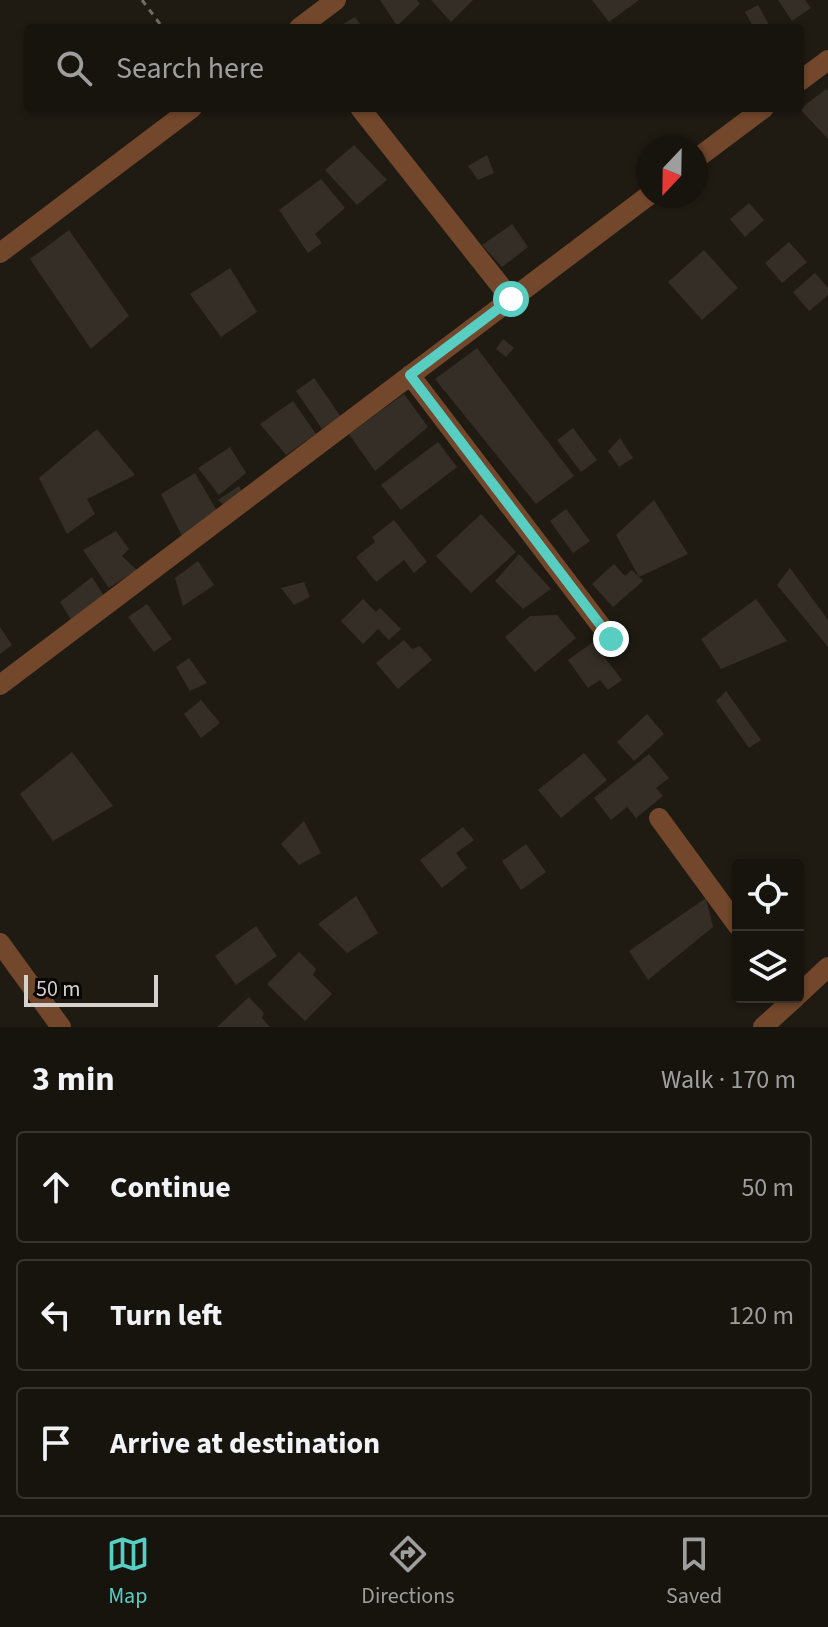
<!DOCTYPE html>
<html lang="en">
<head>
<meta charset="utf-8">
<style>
  body { margin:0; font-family:"Source Sans 3",sans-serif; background:#201d17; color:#f1f3f6 }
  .controls { position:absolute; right:24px; bottom:24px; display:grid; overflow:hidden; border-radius:8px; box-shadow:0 2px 6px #0004 }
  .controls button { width:72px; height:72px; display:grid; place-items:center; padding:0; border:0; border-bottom:2px solid #36332e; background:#17140e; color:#f1f3f6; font:40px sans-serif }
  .compass { position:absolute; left:636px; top:136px; width:72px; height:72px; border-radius:50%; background:#17140e; box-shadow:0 2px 6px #0004; rotate:202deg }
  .scale { position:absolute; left:24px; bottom:20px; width:134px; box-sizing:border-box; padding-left:8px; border:4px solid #d5d2cd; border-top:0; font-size:22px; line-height:28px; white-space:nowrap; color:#d5d2cd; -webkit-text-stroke:6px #070604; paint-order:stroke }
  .stop { position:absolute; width:24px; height:24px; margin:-18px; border:6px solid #57cec1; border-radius:50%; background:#fff }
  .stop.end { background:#57cec1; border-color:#fff; box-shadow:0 2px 8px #0008 }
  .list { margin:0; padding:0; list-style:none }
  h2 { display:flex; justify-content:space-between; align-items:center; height:104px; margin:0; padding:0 32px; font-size:34px }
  h2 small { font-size:26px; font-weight:400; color:#9e9e9e }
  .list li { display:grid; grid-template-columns:52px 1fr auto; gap:24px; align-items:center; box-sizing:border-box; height:112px; margin:0 16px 16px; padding:0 16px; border:2px solid #36332e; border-radius:8px }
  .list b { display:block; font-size:30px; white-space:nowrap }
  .list em { font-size:26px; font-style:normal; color:#9e9e9e }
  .icon { flex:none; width:44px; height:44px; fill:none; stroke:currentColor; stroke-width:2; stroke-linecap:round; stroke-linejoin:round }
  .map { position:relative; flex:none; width:828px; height:1027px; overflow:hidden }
  .search { position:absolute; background:#17140e; box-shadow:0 2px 6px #0004; left:24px; right:24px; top:24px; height:88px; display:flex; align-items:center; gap:20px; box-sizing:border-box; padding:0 28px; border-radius:8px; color:#9e9e9e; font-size:30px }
  .sheet { height:488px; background:#17140e }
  nav { display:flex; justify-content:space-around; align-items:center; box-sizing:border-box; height:112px; border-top:2px solid #36332e; background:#17140e; font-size:22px; color:#9e9e9e }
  nav a { display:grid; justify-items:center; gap:4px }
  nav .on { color:#57cec1 }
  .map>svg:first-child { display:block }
  .building { fill:#342e26 }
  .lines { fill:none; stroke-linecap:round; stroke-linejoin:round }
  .path { stroke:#716d67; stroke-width:3; stroke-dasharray:6 6; stroke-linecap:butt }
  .street { stroke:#72472b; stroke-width:20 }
  .route { stroke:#57cec1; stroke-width:10 }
</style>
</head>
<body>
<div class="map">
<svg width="828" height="1027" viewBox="0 0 828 1027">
  <rect width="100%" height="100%" fill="#1f1b13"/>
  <path class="building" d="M380 0H417L420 4 397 26Z
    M431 0H473L451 22Z
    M592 0H639L609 22Z
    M778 0H805L811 8 792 21Z
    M758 5 771 28H754L745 12Z
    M355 17 363 28H346L343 24Z
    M826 89 828 91V139L800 109Z
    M354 145 387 180 357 205 325 170Z
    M487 155 494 173 478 180 468 166Z
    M321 179 345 208 315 234 322 243 308 253 279 210Z
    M749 203 764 220 745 237 730 219Z
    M512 224 528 247 502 267 482 245Z
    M69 230 129 316 91 349 30 259Z
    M789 242 807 262 782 283 765 263Z
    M704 250 738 288 702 320 668 282Z
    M230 268 257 312 221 337 190 294Z
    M815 273 828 288V295L809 311 793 292Z
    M503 339 514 348 506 357 496 349Z
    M477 348 574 476 536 504 435 379Z
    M314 378 341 417 322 429 296 391Z
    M404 394 428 427 375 471 349 434Z
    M293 401 316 434 286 455 260 424Z
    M573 428 597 460 581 472 557 440Z
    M97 429 135 475 87 499 95 514 67 534 39 478Z
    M620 438 633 458 619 467 608 451Z
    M438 442 457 467 401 510 381 485Z
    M230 447 246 473 219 495 198 468Z
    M195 473 217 511 182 536 161 494Z
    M239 486 243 494 227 508 218 500Z
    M654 500 688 554 639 577 643 581 613 607 592 584 614 564 625 576 632 570 639 577 616 535Z
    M566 509 590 541 573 553 550 521Z
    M481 514 516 552 471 593 436 556Z
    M394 520 427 562 414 573 404 560 376 582 356 557 375 542 372 537Z
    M116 531 129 549 122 556 137 570 109 588 83 550Z
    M519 554 551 589 523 609 495 581Z
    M198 561 214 585 183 606 175 578Z
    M790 568 828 620V647L777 585Z
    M92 577 106 599 72 621 60 602Z
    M304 582 310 597 294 605 281 588Z
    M363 599 376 612 380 608 401 629 389 640 378 629 363 644 341 621Z
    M756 599 787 641 721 669 701 639Z
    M147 604 172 639 154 652 128 617Z
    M557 615 576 638 535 672 505 637 530 616Z
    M0 627 12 645 0 654Z
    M404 640 412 649 420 646 432 660 398 689 376 663Z
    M593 642 622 680 608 690 600 680 588 688 568 660Z
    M189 658 207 683 190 691 176 667Z
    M726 691 761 740 749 748 716 701Z
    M201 700 220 723 201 738 184 714Z
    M647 714 664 734 634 761 617 742Z
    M72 752 113 806 53 841 20 794Z
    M584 753 607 780 561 818 538 790Z
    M649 754 669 778 656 788 663 796 636 818 627 807 611 820 594 798Z
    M304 821 321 853 299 865 281 844Z
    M463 827 474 840 456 853 467 868 442 888 420 860Z
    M526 844 546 872 521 890 502 861Z
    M356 896 378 933 347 953 318 924Z
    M706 898 713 927 648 980 629 951Z
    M256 926 277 956 236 985 215 956Z
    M299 952 316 969 313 975 332 994 305 1021 267 984Z
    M249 997 264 1013 262 1018 270 1027H217Z"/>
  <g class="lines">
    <path class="path" d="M142 0 163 28"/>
    <path class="street" d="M299 28 336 0
      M800 81 828 60
      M360 108 511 299
      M696 159 764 108
      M0 253 192 108
      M410 375 611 639
      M0 685 648 196
      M659 818 738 926
      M0 943 61 1027
      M798 995 828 967
      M763 1027 796 997"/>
  </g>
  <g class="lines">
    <path class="route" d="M511 299 410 375 611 639"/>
  </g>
</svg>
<div class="controls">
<button><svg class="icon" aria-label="locate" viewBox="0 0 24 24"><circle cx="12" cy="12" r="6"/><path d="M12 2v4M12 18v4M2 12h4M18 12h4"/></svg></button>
<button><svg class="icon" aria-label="layers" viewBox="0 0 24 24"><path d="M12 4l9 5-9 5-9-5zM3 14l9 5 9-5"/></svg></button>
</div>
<svg class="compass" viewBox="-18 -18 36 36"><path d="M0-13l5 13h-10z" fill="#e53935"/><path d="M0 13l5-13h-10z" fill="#9e9e9e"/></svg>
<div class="scale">50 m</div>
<div class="stop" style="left:511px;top:299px"></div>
<div class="stop end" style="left:611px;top:639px"></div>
<div class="search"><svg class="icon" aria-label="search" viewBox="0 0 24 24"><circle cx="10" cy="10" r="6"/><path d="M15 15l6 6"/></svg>Search here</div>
</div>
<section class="sheet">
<h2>3 min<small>Walk · 170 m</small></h2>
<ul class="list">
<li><svg class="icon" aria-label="ahead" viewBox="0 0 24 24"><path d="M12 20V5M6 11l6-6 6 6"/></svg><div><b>Continue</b></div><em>50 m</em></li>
<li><svg class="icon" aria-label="left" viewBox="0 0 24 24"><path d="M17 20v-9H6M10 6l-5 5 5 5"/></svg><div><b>Turn left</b></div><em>120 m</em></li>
<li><svg class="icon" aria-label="arrive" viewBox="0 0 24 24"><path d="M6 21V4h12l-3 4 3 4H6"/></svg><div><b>Arrive at destination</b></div></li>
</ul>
</section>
<nav>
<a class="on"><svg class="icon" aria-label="map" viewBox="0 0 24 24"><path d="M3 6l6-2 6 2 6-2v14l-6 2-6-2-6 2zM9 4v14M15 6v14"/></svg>Map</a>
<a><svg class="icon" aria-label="directions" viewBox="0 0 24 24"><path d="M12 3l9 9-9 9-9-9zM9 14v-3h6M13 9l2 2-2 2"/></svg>Directions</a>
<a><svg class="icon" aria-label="saved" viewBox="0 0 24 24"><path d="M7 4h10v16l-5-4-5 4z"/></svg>Saved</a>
</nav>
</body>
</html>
